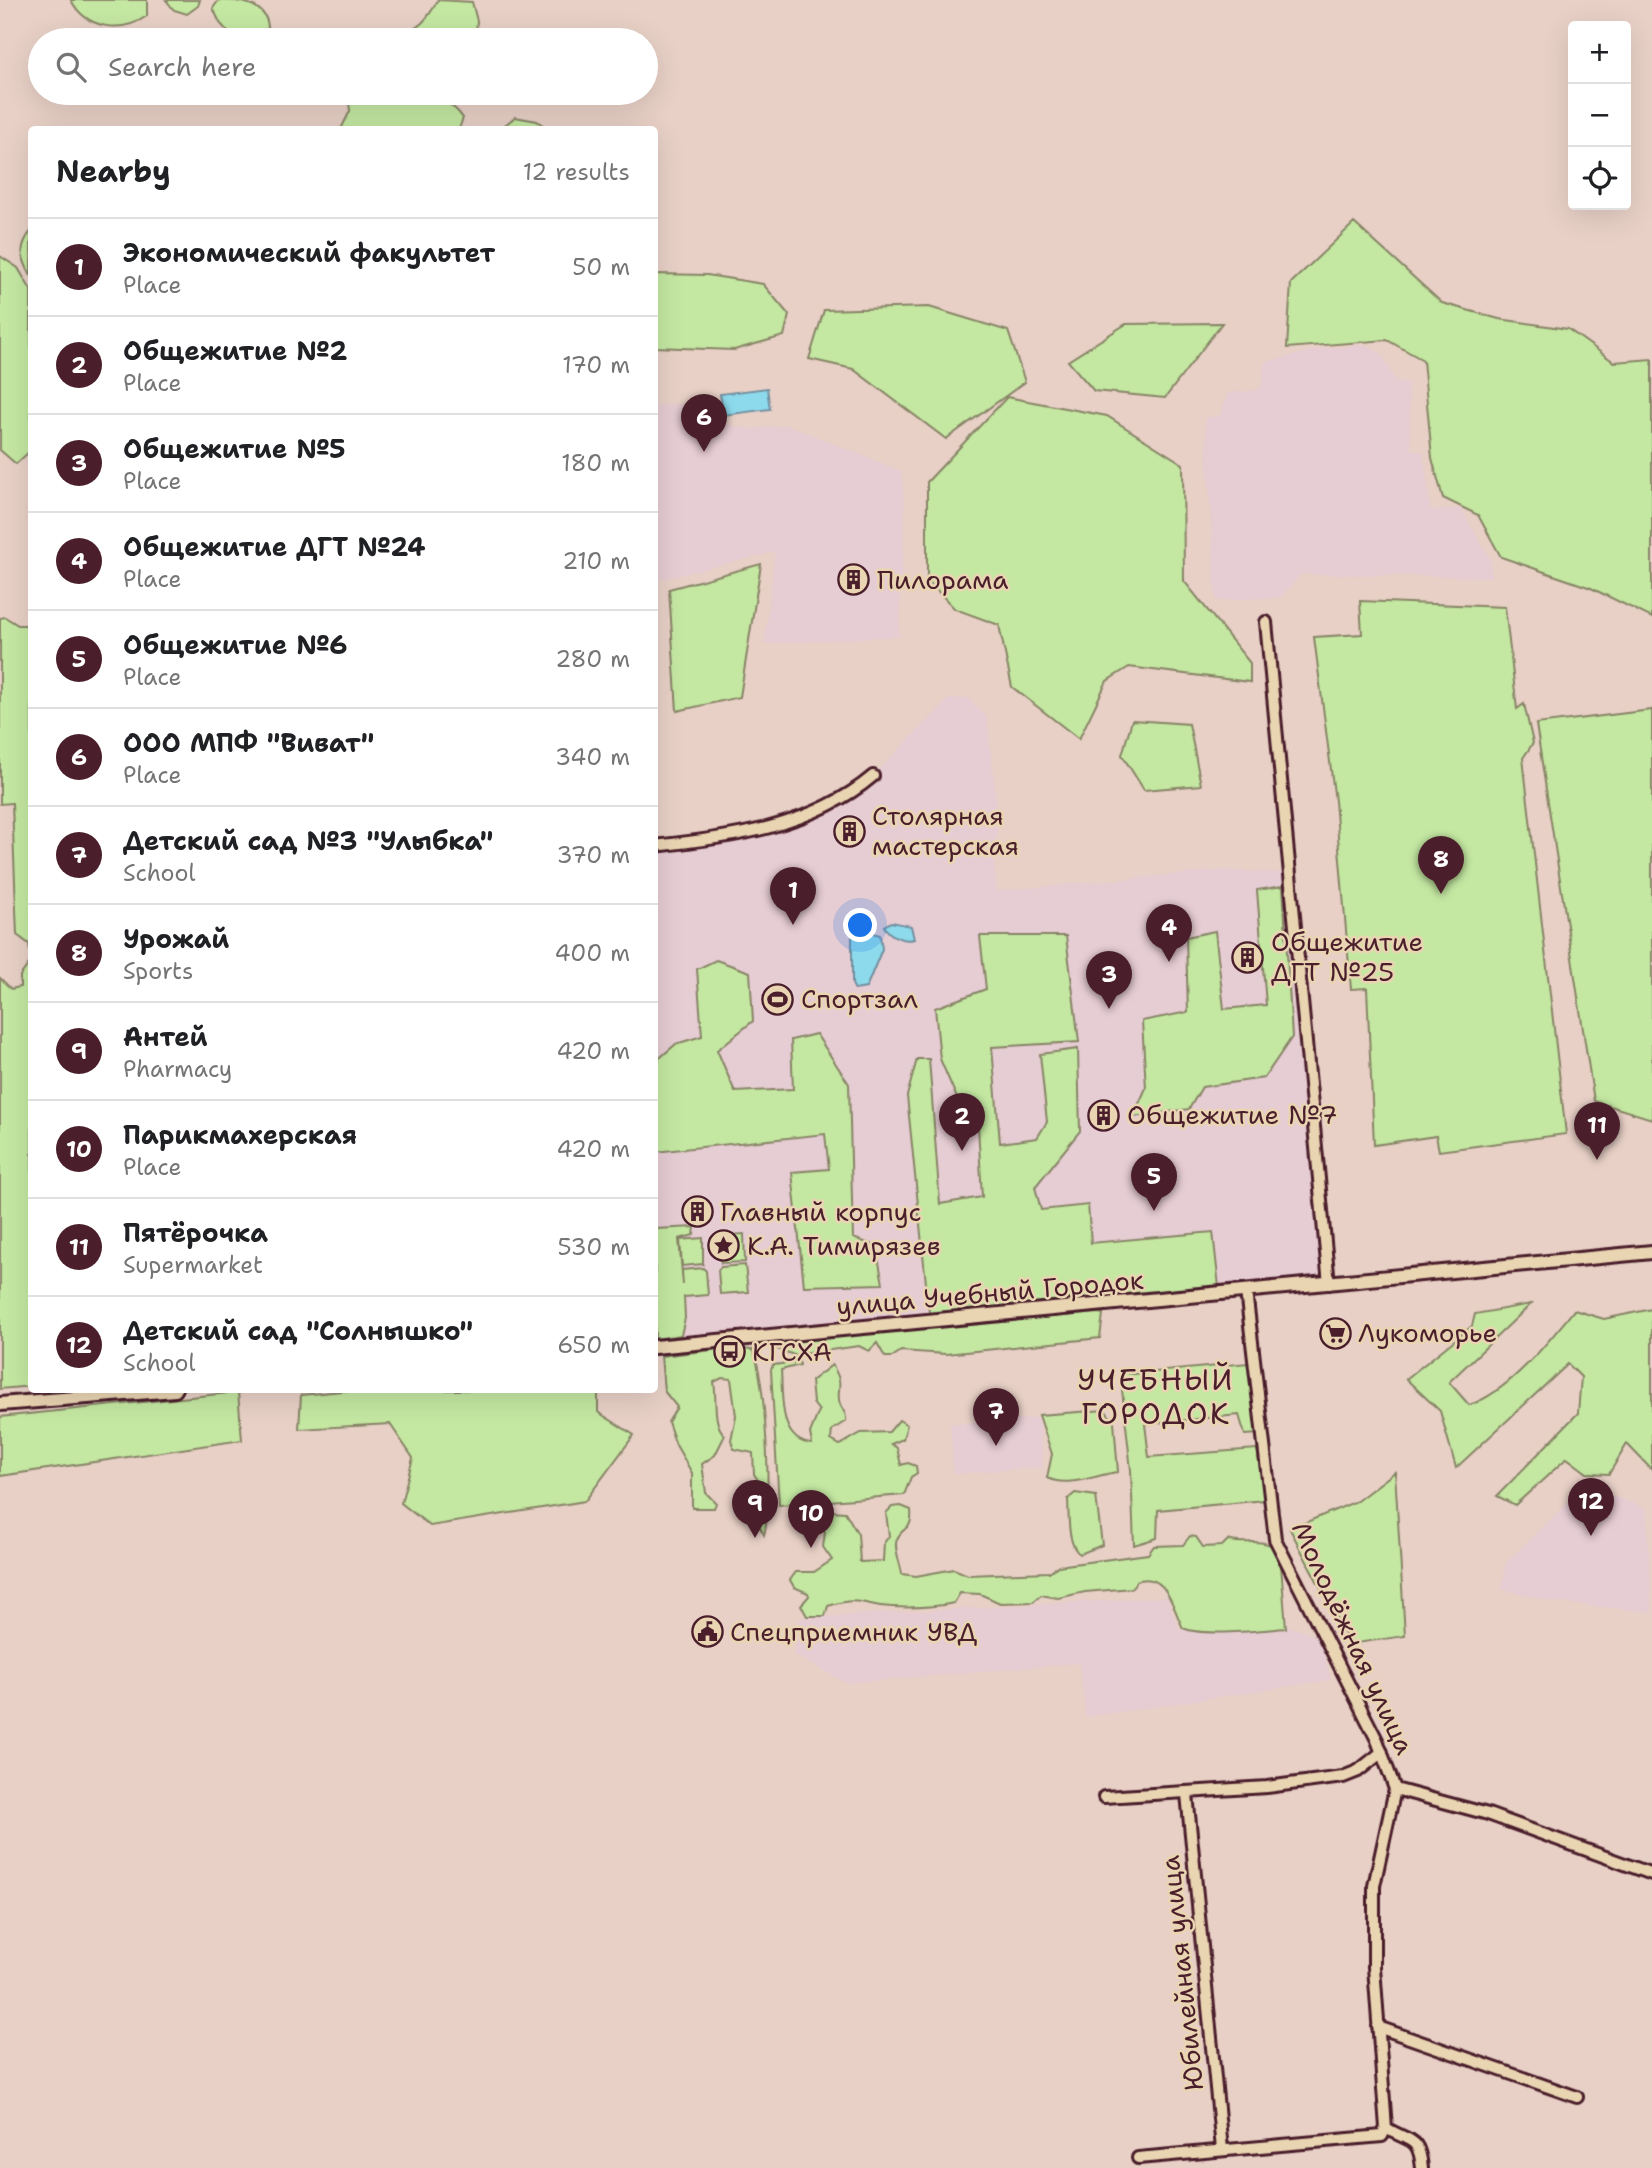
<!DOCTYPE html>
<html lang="en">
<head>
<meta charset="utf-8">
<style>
  body { margin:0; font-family:"Shantell Sans",sans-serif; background:#f6f6f6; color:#202124 }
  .controls { position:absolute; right:21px; top:21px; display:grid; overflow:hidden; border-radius:7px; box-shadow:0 7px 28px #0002 }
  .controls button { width:63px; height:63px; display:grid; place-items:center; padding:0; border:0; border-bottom:2px solid #e0e0e0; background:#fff; color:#202124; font:35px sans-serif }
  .you { position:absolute; left:861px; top:926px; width:24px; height:24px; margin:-18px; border:5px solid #fff; border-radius:50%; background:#1a73e8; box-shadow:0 0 0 10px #1a73e833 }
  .badge { display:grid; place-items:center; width:46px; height:46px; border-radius:50%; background:#4a1f2b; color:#fff; font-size:23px; font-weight:700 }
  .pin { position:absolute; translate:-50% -58px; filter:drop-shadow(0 2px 4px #0008) }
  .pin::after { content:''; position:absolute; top:37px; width:24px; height:21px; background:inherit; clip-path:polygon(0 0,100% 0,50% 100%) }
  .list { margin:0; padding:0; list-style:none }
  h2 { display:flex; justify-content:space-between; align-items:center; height:91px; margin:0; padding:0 28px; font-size:30px }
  h2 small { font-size:23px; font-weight:400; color:#757577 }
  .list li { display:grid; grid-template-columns:46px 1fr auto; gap:21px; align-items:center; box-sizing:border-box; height:98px; padding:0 28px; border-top:2px solid #e0e0e0 }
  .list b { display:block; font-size:26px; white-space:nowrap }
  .list p { margin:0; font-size:23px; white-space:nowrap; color:#757577 }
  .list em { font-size:23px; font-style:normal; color:#757577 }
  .icon { flex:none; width:38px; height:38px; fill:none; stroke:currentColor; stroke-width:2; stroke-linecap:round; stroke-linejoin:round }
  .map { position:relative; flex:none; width:1652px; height:2168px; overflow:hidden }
  .search { position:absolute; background:#fff; box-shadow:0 7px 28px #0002; left:28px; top:28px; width:630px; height:77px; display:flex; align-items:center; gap:18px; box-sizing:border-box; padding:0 24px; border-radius:38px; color:#757577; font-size:26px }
  .panel { position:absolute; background:#fff; box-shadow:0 7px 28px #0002; left:28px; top:126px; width:630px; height:1267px; border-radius:7px }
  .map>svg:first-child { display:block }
  .built { fill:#e6ccd3 }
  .green { fill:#c4e8a2; stroke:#878466; stroke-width:2 }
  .water { fill:#8ddaec; stroke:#728f9f; stroke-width:2 }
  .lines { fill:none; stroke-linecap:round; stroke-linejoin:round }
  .minor-casing { stroke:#4a1f2b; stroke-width:16 }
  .tertiary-casing { stroke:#4a1f2b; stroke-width:18 }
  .minor { stroke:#ead5b3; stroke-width:10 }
  .tertiary { stroke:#ead5b3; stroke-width:12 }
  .labels { text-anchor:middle; stroke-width:5; stroke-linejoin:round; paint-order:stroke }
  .poi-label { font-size:26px; fill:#4a1f2b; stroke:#ead5b3; text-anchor:start }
  .street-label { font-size:26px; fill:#4a1f2b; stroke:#ead5b3 }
  .quarter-label { font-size:30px; letter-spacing:2px; fill:#4a1f2b; stroke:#ead5b3 }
</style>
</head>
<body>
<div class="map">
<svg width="1652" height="2168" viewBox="0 0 1652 2168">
  <rect width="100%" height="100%" fill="#e8d0c6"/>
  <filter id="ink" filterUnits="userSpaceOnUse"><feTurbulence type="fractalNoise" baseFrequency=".0143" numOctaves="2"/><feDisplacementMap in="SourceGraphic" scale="14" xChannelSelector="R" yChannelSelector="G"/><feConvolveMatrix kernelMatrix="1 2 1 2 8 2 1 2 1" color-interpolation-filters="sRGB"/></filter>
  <g filter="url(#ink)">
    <path class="built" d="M1367 345 1381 353 1396 381 1408 383 1411 449 1423 452 1431 510 1461 509 1491 560V577L1301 574 1281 597 1216 601 1205 417 1220 416 1228 393 1254 391 1261 387 1265 362 1324 348Z
      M717 401 725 424 749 429 788 425 901 471 905 508 899 636 764 644 775 552 655 581V406Z
      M968 698 987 718 998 817 994 863 997 891 1222 870 1286 873 1328 1282 655 1346 654 844 767 830 857 792 949 699Z
      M1039 1418 1043 1467 954 1474 950 1424Z
      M1585 1486 1646 1508 1652 1612 1553 1602 1502 1589 1506 1563Z
      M1167 1597 1179 1629 1206 1631 1288 1626 1319 1637 1331 1680 1086 1717 1079 1663 847 1683 794 1655 800 1618Z"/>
    <path class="green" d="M71 0H147V16C121 34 86 29 71 0Z
      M166 0H200L198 6 187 14 174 10Z
      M219 0C246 0 274 6 267 39L235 40 220 23 213 8Z
      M438 0 472 2 477 21 475 40H370C404 20 412 48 438 0Z
      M348 93C387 93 438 82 463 118L459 129H341L350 111Z
      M515 117 537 121 548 129H500Z
      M1354 223 1442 303 1499 319 1568 329 1614 362 1652 359V618L1591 588 1501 557 1478 515 1443 498 1432 458 1423 360 1387 340 1287 348 1291 283Z
      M31 231V276C21 257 18 248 31 231Z
      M0 256 18 268 31 290V450L16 464 0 450Z
      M655 274 707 275 763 284 789 315 784 336 734 350 655 347Z
      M929 307 1008 331 1025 382 946 439 853 369 809 359 824 310Z
      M1222 323 1165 398 1094 391 1068 361 1126 324Z
      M1007 397 1107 416 1183 464 1184 581 1250 663V682L1129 667 1107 681 1079 739 1012 687 999 625 955 609 927 580V482Z
      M761 564 740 697 677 711 669 589Z
      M1360 601 1505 607 1517 709 1524 704 1533 743 1523 758 1566 1134 1439 1151 1436 1136 1374 1145 1367 988 1351 989 1335 801 1314 637 1362 634Z
      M5 617 18 625H32V1386L0 1389V978L11 989 20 987V976L31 961 29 944 17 935 12 803 0 804V618Z
      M1652 710V1119L1594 1101 1536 724Z
      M1132 720 1189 724 1201 785 1144 790 1122 755Z
      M1283 886 1292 1037 1264 1078 1202 1087 1189 1109 1133 1117 1146 1088 1142 1021 1188 1012 1186 937 1215 931 1224 1009 1266 1005 1257 890Z
      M980 936H1066L1079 1042 992 1047 1000 1143 1037 1138 1047 1122 1040 1054 1078 1049 1080 1131 1035 1187 1041 1210 1088 1205 1091 1243 1213 1232 1219 1287 929 1313 907 1096 917 1059H929L940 1204 982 1197 977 1108 959 1103 940 1059 935 1008 986 989Z
      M716 960 750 972 753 1021 717 1050 735 1092 793 1089 791 1040 816 1034 849 1084 853 1238 876 1246 883 1284 804 1286 792 1172 829 1169 825 1134 655 1152V1062L676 1044 702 1036 697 969Z
      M695 1227 694 1235 679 1239 683 1285 682 1270 703 1268 706 1271 708 1295 684 1297 685 1318 681 1335 655 1339V1229Z
      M744 1234 745 1262 721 1263 717 1236Z
      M703 1238V1264L682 1266 680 1240Z
      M745 1265 748 1292 720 1294 718 1270 721 1267Z
      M1531 1304 1449 1382 1469 1405C1508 1393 1549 1341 1574 1310L1604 1319 1652 1309V1470L1627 1444 1609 1474 1587 1473 1567 1458 1515 1505 1497 1496 1578 1413 1581 1377 1568 1364 1456 1468 1440 1411 1406 1379 1472 1326 1475 1314Z
      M1100 1313 1103 1314 1100 1338 946 1354 901 1351 892 1357H885L877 1343 869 1351 859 1346 794 1355 772 1347 771 1344 773 1340Z
      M730 1348 752 1350C766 1369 772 1510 764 1535L751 1510 761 1485 754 1474 753 1453 734 1449 731 1440 736 1416 731 1379 722 1378 714 1382C717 1397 712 1425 725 1435L715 1455 702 1464 706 1493 716 1503 714 1508H692V1473L676 1445 668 1422 677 1407 664 1391 661 1356Z
      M799 1362 800 1365 781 1370C783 1396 778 1441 812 1444L810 1433 819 1411 813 1403 811 1381 832 1365C846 1386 835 1390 840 1404 843 1412 847 1412 846 1421L832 1430 831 1440 840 1445 861 1433 889 1432 899 1420 907 1425 903 1439 891 1444 897 1448 901 1465 908 1463 916 1466 917 1473 911 1477 904 1495 779 1505 771 1370 773 1365Z
      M1248 1363 1259 1434 1245 1435 1239 1415 1145 1424 1149 1457 1257 1449 1265 1500 1158 1510 1157 1538 1134 1545 1131 1470 1120 1372 1134 1374Z
      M353 1390H598V1412L634 1435 585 1501 430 1526 401 1503 413 1458 390 1424 299 1429 301 1395Z
      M238 1392 242 1440 0 1476V1417Z
      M1105 1410 1114 1422 1118 1472C1095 1475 1068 1488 1047 1478L1052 1454 1039 1415Z
      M1395 1472 1405 1636 1350 1644 1290 1529 1357 1501Z
      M1075 1493 1096 1496 1102 1545 1080 1554C1067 1546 1069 1515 1068 1499Z
      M901 1506 911 1510C913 1532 903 1525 897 1539 893 1547 901 1565 902 1574L916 1576 954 1569 968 1575 1049 1572 1058 1566 1148 1554 1154 1546 1183 1545 1190 1536 1196 1537 1203 1547 1222 1546 1228 1540C1244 1546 1253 1538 1271 1545L1281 1565 1286 1628C1262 1630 1202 1637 1183 1628 1172 1607 1167 1571 1136 1581L1132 1588 1085 1592 1058 1598 1041 1595 1033 1602 1000 1603 980 1594 960 1593 954 1603C935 1607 912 1608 892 1607 861 1606 863 1595 828 1606L825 1616H807L801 1605 809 1596 808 1593 794 1587 790 1580 796 1572H814L832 1560 823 1547 825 1532 817 1523V1515L831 1511 845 1512 858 1534 860 1562 883 1561 884 1543 889 1536 886 1513 892 1507Z"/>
    <path class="water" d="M767 388 770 409 724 415 720 394Z
      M891 922 911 926 914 939C904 942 889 936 884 926Z
      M873 933 880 935 882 949 866 988 855 990 852 984V937L858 933Z"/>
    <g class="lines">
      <defs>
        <path id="minor" d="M1266 622 1329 1284
          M654 846C730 838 813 827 873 776
          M1246 1291 1275 1539 1377 1740 1395 1789 1374 1886V1967L1386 2128
          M1395 1789 1488 1814 1652 1874
          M1187 1794 1222 2149
          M1104 1797 1267 1787 1343 1777 1358 1771 1382 1752
          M1378 2027 1577 2097
          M1386 2128C1410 2143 1419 2135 1422 2168
          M1138 2158 1382 2136 1386 2128"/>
        <path id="tertiary" d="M654 1347 1652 1252
          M0 1404 175 1390"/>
      </defs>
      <use href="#minor" class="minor-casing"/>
      <use href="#tertiary" class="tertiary-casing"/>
      <use href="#minor" class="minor"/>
      <use href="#tertiary" class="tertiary"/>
    </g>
  </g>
  <defs>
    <symbol id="building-ring" viewBox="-11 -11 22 22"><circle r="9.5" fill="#ead5b3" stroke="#4a1f2b" stroke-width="1.5"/><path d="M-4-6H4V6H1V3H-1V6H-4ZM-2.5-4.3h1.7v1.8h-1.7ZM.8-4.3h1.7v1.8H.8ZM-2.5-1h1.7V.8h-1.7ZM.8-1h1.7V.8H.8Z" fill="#4a1f2b"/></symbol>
    <symbol id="stadium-ring" viewBox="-11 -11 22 22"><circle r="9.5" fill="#ead5b3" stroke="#4a1f2b" stroke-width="1.5"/><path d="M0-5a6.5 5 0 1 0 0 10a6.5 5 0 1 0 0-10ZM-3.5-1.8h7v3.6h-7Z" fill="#4a1f2b"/></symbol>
    <symbol id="sight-ring" viewBox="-11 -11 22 22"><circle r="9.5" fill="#ead5b3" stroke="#4a1f2b" stroke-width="1.5"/><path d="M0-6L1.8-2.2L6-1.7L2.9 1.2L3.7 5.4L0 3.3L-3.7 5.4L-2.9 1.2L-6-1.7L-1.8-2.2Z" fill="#4a1f2b"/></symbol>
    <symbol id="supermarket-ring" viewBox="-11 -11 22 22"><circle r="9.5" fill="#ead5b3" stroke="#4a1f2b" stroke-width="1.5"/><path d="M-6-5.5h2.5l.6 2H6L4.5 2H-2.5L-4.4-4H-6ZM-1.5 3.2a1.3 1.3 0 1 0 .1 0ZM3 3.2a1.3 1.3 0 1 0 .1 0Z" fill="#4a1f2b"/></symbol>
    <symbol id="bus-ring" viewBox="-11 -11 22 22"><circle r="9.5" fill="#ead5b3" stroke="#4a1f2b" stroke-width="1.5"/><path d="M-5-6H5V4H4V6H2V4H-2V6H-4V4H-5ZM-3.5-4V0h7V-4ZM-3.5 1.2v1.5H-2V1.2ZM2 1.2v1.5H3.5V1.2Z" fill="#4a1f2b"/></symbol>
    <symbol id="civic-ring" viewBox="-11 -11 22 22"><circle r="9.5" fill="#ead5b3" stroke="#4a1f2b" stroke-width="1.5"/><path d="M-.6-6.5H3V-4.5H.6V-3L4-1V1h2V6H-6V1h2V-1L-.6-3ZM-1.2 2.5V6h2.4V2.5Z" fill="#4a1f2b"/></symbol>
  </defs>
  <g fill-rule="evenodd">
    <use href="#building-ring" x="836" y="562" width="35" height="35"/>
    <use href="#building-ring" x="832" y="814" width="35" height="35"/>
    <use href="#building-ring" x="1230" y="940" width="35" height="35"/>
    <use href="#stadium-ring" x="760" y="982" width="35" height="35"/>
    <use href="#building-ring" x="1086" y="1098" width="35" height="35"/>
    <use href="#building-ring" x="680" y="1194" width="35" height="35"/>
    <use href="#sight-ring" x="706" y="1228" width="35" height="35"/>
    <use href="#supermarket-ring" x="1318" y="1316" width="35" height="35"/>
    <use href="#bus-ring" x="712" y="1334" width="35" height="35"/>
    <use href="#civic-ring" x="690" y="1614" width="35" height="35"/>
  </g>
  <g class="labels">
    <g class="poi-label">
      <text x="877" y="589">Пилорама</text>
      <text x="872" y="825">Столярная<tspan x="872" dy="30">мастерская</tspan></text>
      <text x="1271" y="951">Общежитие<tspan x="1271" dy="30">ДГТ №25</tspan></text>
      <text x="801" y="1008">Спортзал</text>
      <text x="1127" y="1124">Общежитие №7</text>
      <text x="720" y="1221">Главный корпус</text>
      <text x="747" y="1255">К.А. Тимирязев</text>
      <text x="1358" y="1342">Лукоморье</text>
      <text x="752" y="1361">КГСХА</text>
      <text x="730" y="1641">Спецприемник УВД</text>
    </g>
    <g class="street-label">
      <text transform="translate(990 1293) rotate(-5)" y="9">улица Учебный Городок</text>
      <text transform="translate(1353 1638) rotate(65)" y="9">Молодёжная улица</text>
      <text transform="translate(1182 1973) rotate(-96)" y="9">Юбилейная улица</text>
    </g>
    <g class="quarter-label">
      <text x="1156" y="1390">УЧЕБНЫЙ<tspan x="1156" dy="34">ГОРОДОК</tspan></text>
    </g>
  </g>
</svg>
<div class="controls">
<button>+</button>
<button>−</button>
<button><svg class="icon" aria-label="locate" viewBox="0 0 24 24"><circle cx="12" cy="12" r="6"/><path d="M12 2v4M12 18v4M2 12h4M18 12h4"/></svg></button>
</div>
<div class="you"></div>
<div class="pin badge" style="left:793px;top:925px">1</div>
<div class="pin badge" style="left:962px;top:1151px">2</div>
<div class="pin badge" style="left:1109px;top:1009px">3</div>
<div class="pin badge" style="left:1169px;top:962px">4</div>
<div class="pin badge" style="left:1154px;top:1211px">5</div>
<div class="pin badge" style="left:704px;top:452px">6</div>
<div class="pin badge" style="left:996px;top:1446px">7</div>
<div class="pin badge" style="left:1441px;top:894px">8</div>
<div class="pin badge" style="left:755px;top:1538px">9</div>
<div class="pin badge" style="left:811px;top:1548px">10</div>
<div class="pin badge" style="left:1597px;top:1160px">11</div>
<div class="pin badge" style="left:1591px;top:1536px">12</div>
<div class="search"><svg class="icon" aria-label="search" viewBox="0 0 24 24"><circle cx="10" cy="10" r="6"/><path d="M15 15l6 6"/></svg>Search here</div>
<section class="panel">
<h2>Nearby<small>12 results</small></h2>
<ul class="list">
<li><span class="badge">1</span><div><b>Экономический факультет</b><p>Place</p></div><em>50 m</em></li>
<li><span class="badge">2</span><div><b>Общежитие №2</b><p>Place</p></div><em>170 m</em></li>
<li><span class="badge">3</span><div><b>Общежитие №5</b><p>Place</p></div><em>180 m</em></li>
<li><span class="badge">4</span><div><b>Общежитие ДГТ №24</b><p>Place</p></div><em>210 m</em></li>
<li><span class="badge">5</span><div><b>Общежитие №6</b><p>Place</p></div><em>280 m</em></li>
<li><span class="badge">6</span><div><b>ООО МПФ &quot;Виват&quot;</b><p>Place</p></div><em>340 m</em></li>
<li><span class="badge">7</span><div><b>Детский сад №3 &quot;Улыбка&quot;</b><p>School</p></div><em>370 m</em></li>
<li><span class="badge">8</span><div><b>Урожай</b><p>Sports</p></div><em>400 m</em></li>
<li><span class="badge">9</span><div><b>Антей</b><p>Pharmacy</p></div><em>420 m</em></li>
<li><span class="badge">10</span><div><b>Парикмахерская</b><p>Place</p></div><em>420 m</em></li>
<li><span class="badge">11</span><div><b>Пятёрочка</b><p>Supermarket</p></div><em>530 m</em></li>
<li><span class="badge">12</span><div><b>Детский сад &quot;Солнышко&quot;</b><p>School</p></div><em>650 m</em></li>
</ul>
</section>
</div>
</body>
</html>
